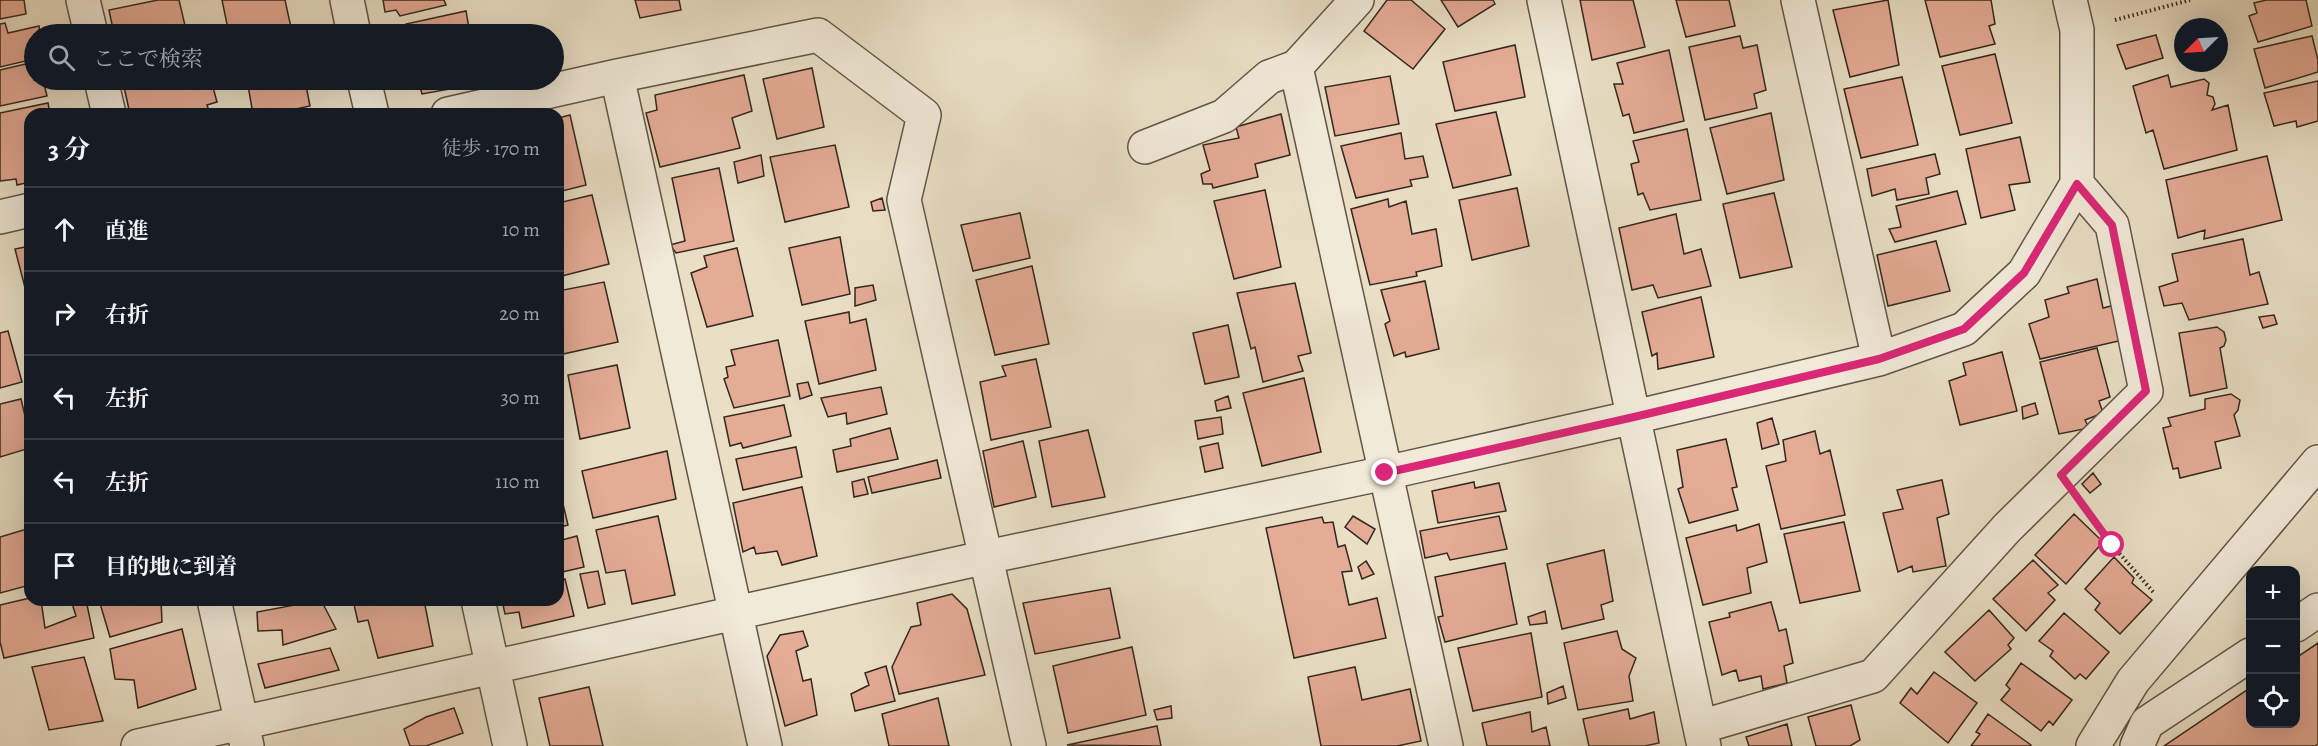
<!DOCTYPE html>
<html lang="ja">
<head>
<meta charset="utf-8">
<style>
  body { margin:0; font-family:Alegreya,"Noto Serif JP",serif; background:#242831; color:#f1f3f6 }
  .controls { position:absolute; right:18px; bottom:18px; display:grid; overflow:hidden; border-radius:12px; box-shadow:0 6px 24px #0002 }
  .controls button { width:54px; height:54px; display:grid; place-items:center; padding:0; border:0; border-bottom:2px solid #363941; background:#171b24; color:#f1f3f6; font:30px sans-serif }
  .compass { position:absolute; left:2174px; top:18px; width:54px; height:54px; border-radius:50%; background:#171b24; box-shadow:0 6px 24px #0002; rotate:246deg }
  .stop { position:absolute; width:18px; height:18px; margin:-14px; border:4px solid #db2777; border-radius:50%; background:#fff }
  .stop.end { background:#db2777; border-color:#fff; box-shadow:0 2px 6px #0008 }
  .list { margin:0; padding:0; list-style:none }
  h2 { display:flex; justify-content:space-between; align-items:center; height:78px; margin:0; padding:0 24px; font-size:26px }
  h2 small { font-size:20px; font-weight:400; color:#9ea1a6 }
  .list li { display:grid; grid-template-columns:39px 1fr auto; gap:18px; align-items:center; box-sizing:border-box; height:84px; padding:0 24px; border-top:2px solid #363941 }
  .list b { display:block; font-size:22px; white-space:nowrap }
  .list em { font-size:20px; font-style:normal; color:#9ea1a6 }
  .icon { flex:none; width:33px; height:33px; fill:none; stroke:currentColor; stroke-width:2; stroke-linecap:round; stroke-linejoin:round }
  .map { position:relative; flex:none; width:2318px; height:746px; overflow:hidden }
  .search { position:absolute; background:#171b24; box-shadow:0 6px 24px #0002; left:24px; top:24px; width:540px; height:66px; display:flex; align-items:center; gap:15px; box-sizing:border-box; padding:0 21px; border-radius:33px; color:#9ea1a6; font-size:22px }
  .panel { position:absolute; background:#171b24; box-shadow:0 6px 24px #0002; left:24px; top:108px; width:540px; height:498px; border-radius:18px }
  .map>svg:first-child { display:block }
  .building { fill:#e4ab95; stroke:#35271f; stroke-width:1.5 }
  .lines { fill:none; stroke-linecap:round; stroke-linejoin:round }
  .minor-casing { stroke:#625548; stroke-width:36 }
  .path { stroke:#35271f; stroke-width:4; stroke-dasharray:1.5 3; stroke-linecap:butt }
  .minor { stroke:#f1ead9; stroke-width:33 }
  .route { stroke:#db2777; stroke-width:8 }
</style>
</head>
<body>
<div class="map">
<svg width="2318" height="746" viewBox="0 0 2318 746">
  <rect width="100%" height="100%" fill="#e9dfc5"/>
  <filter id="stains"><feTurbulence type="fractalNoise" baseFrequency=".00333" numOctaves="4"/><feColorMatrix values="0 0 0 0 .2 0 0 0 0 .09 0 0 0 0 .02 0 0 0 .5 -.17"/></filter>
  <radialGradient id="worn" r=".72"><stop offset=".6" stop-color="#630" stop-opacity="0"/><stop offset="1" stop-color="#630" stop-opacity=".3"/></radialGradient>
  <path class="building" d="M0 0H24L26 14 0 19Z
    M158 0H179L187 34H114L109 10Z
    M222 0H285L292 32 280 34H229Z
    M383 0H444L446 5 400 16 396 10 385 12Z
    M635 0H679L681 10 640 18Z
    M1387 0H1411L1445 29 1413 69 1364 31Z
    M1441 0H1493L1495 4 1458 27Z
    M1580 0H1633L1645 47 1592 60Z
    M1676 0H1729L1735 26 1686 37Z
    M1888 0 1899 65 1850 77 1833 10Z
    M1925 0H1991L1995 24 1989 26 1995 44 1940 57Z
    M2266 0H2306L2312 26 2258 42 2249 16 2257 13 2254 3Z
    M466 11 470 34H409L406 24Z
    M5 23 8 33 39 26 40 34H34V59L0 67V24Z
    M2156 35 2163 58 2126 69 2117 45Z
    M1740 36 1743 48 1757 45 1766 90 1754 94 1757 108 1705 120 1689 47Z
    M2312 36 2318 60V72L2265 88 2254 49Z
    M1515 45 1525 97 1455 111 1443 62Z
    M1669 50 1684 121 1634 133 1629 114 1623 116 1614 84H1623L1617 63Z
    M1995 54 2012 123 1960 135 1942 66Z
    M34 62V80H43L47 96 0 106V70Z
    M812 68 824 127 777 139 763 79Z
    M744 75 752 111 732 118 740 148 660 167 646 113 657 110 655 95Z
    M2168 75 2171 87 2204 79 2209 83 2207 95 2213 97 2215 104 2212 110 2228 105 2237 150 2164 169 2153 130 2146 133 2133 86Z
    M1390 76 1399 124 1335 136 1325 87Z
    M1902 77 1918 145 1861 158 1844 89Z
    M160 80H211L217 102 207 105 210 114H130L124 87Z
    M247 80H305L310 106 272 114H253Z
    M418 80H472L473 85 422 94Z
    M2318 81V121L2297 127 2296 121 2274 126 2264 93Z
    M48 103 50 114H30V182L17 185 16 179 0 181V113Z
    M1496 112 1511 175 1453 188 1436 124Z
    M1771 113 1784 180 1727 194 1710 128Z
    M1281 114 1290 155 1255 164 1258 177 1213 188 1212 184H1203L1201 174 1210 170 1203 145 1239 138 1236 127Z
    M570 115 586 185 558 192V118Z
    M1687 129 1701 200 1650 210 1643 193 1638 195 1631 164 1639 162 1633 141Z
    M1401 133 1405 159 1423 156 1428 177 1410 180 1412 186 1356 198 1341 146Z
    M2020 137 2030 182 2009 185 2015 210 1981 218 1966 149Z
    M835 145 849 207 785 222 770 157Z
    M1935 154 1940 174 1926 178 1929 194 1897 200 1895 189 1872 196 1867 169Z
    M761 155 764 176 738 183 734 162Z
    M2267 156 2282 220 2204 239 2205 230 2178 238 2166 180Z
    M719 168 734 241 676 253 670 245 685 241 672 178Z
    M1517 188 1529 246 1472 260 1459 200Z
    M1265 190 1281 267 1234 279 1214 201Z
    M1957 191 1966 224 1895 242 1889 229 1901 227 1896 206Z
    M1774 193 1792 267 1740 278 1723 204Z
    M592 195 609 264 558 277V203Z
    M882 198 885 210 873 211 871 202Z
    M1388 199 1389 207 1406 201 1412 234 1436 229 1442 266 1416 272 1417 276 1370 285 1351 209Z
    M1020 213 1030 258 973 271 961 225Z
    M1676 214 1684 254 1701 249 1711 286 1658 298 1653 285 1632 290 1619 228Z
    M840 237 850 294 802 305 789 248Z
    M2243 239 2250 275 2259 272 2268 304 2189 320 2182 303 2164 306 2159 287 2178 281 2172 254Z
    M1936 241 1950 291 1888 306 1877 255Z
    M30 246V307L15 249Z
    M737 248 753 316 707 327 691 273 707 267 704 256Z
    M1032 266 1049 344 995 355 976 280Z
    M2097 279 2103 308 2115 305 2123 340 2040 359 2029 324 2049 317 2045 300 2069 293 2067 287Z
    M1425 281 1439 349 1406 357 1405 352 1394 356 1385 324 1390 321 1381 290Z
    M604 282 618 342 563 354 558 331V291Z
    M1295 283 1311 353 1298 356 1303 371 1263 382 1255 347 1251 349 1237 293Z
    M873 285 876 300 855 306V288Z
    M1701 297 1714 357 1658 369 1657 353 1652 356 1642 312Z
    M849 312 850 323 866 319 876 370 819 384 805 321Z
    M2274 315 2277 324 2263 328 2259 317Z
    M1228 325 1239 377 1205 384 1193 333Z
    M2217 327 2224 332 2226 340 2224 346 2220 348 2227 388 2190 396 2179 333Z
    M8 331 22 382 0 388V333Z
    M778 340 790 396 734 408 724 379 728 377 726 367 735 365 731 350Z
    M2097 348 2110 397 2099 401 2103 413 2085 420 2089 428 2059 434 2040 362Z
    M2002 352 2017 411 1960 425 1949 381 1966 375 1963 363Z
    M1036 359 1051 427 991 440 980 382 1006 376 1002 366Z
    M617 365 630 428 580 439 568 375Z
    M1304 378 1321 452 1262 466 1243 393Z
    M808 382 812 395 800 399 797 384Z
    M881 387 887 414 847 424 846 413 828 417 821 398Z
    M2231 394 2240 400 2238 410 2234 415 2240 436 2215 442 2221 468 2180 478 2178 468 2173 469 2163 428 2171 426 2168 418 2205 409V399Z
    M1228 396 1231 408 1217 411 1215 401Z
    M21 399 30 437V448L0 457V404Z
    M2035 403 2038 414 2023 419 2022 407Z
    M784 405 791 436 743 448 741 443 730 446 724 417Z
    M1221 417 1223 434 1198 439 1195 421Z
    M1772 418 1779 444 1762 449 1757 423Z
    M890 428 898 459 837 472 833 450 851 446 850 439Z
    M1088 430 1105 497 1052 507 1039 441Z
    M1815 431 1820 454 1830 450 1845 515 1781 529 1766 466 1786 461 1783 440Z
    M1726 439 1737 487 1732 488 1738 510 1689 523 1678 489 1683 487 1677 450Z
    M1023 441 1036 497 994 507 983 451Z
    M1218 443 1223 468 1205 472 1200 447Z
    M796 447 802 477 743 490 736 459Z
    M667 451 676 499 593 518 582 471Z
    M937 460 941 478 872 493 868 477Z
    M2093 473 2101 484 2090 493 2082 484Z
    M864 479 868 494 854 497 852 482Z
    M1942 480 1949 514 1937 518 1946 566 1913 572 1912 566 1898 572 1883 513 1903 509 1897 490Z
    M1474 482 1475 488 1499 483 1506 511 1438 523 1432 491Z
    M802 487 817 556 782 565 777 551 756 554 754 547 743 552 733 503Z
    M563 504 568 525 558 528V505Z
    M2074 514 2103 542 2066 584 2035 555Z
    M658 516 675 595 632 604 625 570 606 573 596 530Z
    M1353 516 1375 529 1367 544 1345 527Z
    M1499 516 1507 549 1450 560 1447 553 1425 558 1420 531Z
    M1322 517 1324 523 1333 522 1338 547 1345 545 1352 571 1342 572 1349 605 1377 598 1386 638 1294 658 1266 528Z
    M1844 522 1860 591 1800 603 1784 534Z
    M1759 524 1767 562 1747 568 1751 593 1703 605 1686 538 1736 525 1737 531Z
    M27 529 30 546V585L0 593V537Z
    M577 536 584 567 558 573V541Z
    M1604 550 1613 601 1601 605 1604 619 1562 629 1547 564Z
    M2114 557 2134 578 2132 583 2152 600 2120 634 2095 610 2100 603 2085 589Z
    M2033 560 2058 585 2048 593 2055 600 2026 631 1993 599Z
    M1366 561 1374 574 1362 579 1358 567Z
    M1505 563 1517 624 1445 642 1438 617 1443 616 1435 577Z
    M598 571 605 604 588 608 580 574Z
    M565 579 574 616 522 628 519 612 505 614 502 600H558V581Z
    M1110 588 1120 638 1035 654 1023 603Z
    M952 594 967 609 985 675 899 694 892 667 911 627 921 625 917 603Z
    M30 598V600H41L45 628 76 616 71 600H86L94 638 4 658 0 642V605Z
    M99 600H161L162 622 110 637Z
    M321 600 336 629 283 645 282 630 258 631 257 612Z
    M353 600H424L433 646 378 658 368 620 358 622Z
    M1771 602 1779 631 1786 629 1793 663 1784 666 1787 683 1763 689 1761 676 1739 681 1736 670 1722 675 1709 622 1730 617 1729 613Z
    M1989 610 2014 638 2008 645 2011 649 1975 681 1945 652Z
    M1545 611 1547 623 1530 625 1528 617Z
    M2064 613 2109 652 2086 679 2080 674 2075 679 2050 656 2053 651 2039 641Z
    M182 629 196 689 138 708 134 680 115 679 110 649Z
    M803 631 808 646 796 651 803 681 811 679 817 715 785 726 767 656 780 635Z
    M1617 631 1622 649 1636 658 1629 676 1633 701 1578 710 1564 643Z
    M1531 633 1542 697 1473 711 1458 648Z
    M2318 643V744L2315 746H2164L2250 688V724H2296V658Z
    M1132 647 1146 715 1068 733 1053 666Z
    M330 648 339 670 265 688 258 664Z
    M84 657 103 721 49 730 32 667Z
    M2021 663 2072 700 2053 725 2049 721 2041 731 2001 700 2010 689 2006 685Z
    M886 666 895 701 855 711 851 694 869 685 865 673Z
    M1355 667 1362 700 1410 689 1421 741 1397 746H1321L1308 677Z
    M1934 672 1977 703 1948 743 1900 703 1911 688 1917 694Z
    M1563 686 1566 698 1548 704 1547 693Z
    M589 687 603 746H550L539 698Z
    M938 698 949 746H889L882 714Z
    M1851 705 1860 740 1850 746H1816L1808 717Z
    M1171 706 1172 718 1157 720 1154 710Z
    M454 708 463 733 426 746H410L404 729 426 717Z
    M1628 709 1630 719 1654 712 1659 743 1645 746H1589L1583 719Z
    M1530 712 1532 732 1546 727 1550 746H1487L1482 723Z
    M1988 714 2031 745 2030 746H1971L1980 734 1976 732Z
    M1787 724 1792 746H1749L1746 737Z
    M1157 726 1161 746 1067 745Z"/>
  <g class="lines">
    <defs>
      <path id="minor" d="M83 0 91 34
        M347 0 354 34
        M1357 0 1296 67 1446 746
        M1544 0 1704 746
        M1798 0 1879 359
        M617 76 765 746
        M101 80 109 114
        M364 80 372 114
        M448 114 617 76 818 35 924 115 904 200 1029 746
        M1145 147 1224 116 1269 77 1296 67
        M0 217 30 210
        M214 600 247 746
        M478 600 510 746
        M2296 625 2318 610
        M1700 727 1873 676 2007 528 2146 391 2112 225 2077 184
        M138 746 987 557 1385 473 1634 417 1879 359 1964 329 2024 273 2077 184V30L2070 0
        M2093 746 2133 681 2318 462
        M2137 746 2147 723 2250 655"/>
    </defs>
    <use href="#minor" class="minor-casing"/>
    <path class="path" d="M2115 20 2190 0
      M2084 507 2112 545 2155 594"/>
    <use href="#minor" class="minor"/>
  </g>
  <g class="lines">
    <path class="route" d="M1385 473 1634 417 1879 359 1964 329 2024 273 2077 184 2112 225 2146 391 2061 475 2112 545"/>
  </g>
  <rect width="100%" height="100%" filter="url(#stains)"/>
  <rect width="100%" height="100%" fill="url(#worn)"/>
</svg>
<div class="controls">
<button>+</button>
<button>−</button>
<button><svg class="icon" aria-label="locate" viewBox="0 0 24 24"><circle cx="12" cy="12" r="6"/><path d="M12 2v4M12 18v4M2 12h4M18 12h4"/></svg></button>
</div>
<svg class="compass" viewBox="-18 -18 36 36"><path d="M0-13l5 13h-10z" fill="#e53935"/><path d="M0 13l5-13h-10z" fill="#9ea1a6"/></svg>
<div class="stop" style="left:2112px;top:545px"></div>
<div class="stop end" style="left:1385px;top:473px"></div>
<div class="search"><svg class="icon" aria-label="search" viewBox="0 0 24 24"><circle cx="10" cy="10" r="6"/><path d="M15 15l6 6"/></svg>ここで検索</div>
<section class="panel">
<h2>3 分<small>徒歩 · 170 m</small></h2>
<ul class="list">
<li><svg class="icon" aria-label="ahead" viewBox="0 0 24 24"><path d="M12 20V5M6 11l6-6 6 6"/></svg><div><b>直進</b></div><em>10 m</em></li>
<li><svg class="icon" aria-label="right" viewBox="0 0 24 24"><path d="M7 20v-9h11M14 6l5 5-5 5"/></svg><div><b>右折</b></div><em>20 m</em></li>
<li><svg class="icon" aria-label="left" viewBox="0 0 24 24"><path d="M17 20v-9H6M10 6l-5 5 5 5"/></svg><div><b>左折</b></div><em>30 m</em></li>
<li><svg class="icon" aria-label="left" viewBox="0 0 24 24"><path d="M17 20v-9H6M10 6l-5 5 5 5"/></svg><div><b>左折</b></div><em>110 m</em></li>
<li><svg class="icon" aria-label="arrive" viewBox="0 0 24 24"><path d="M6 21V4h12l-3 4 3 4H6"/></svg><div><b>目的地に到着</b></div></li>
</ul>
</section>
</div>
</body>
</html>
